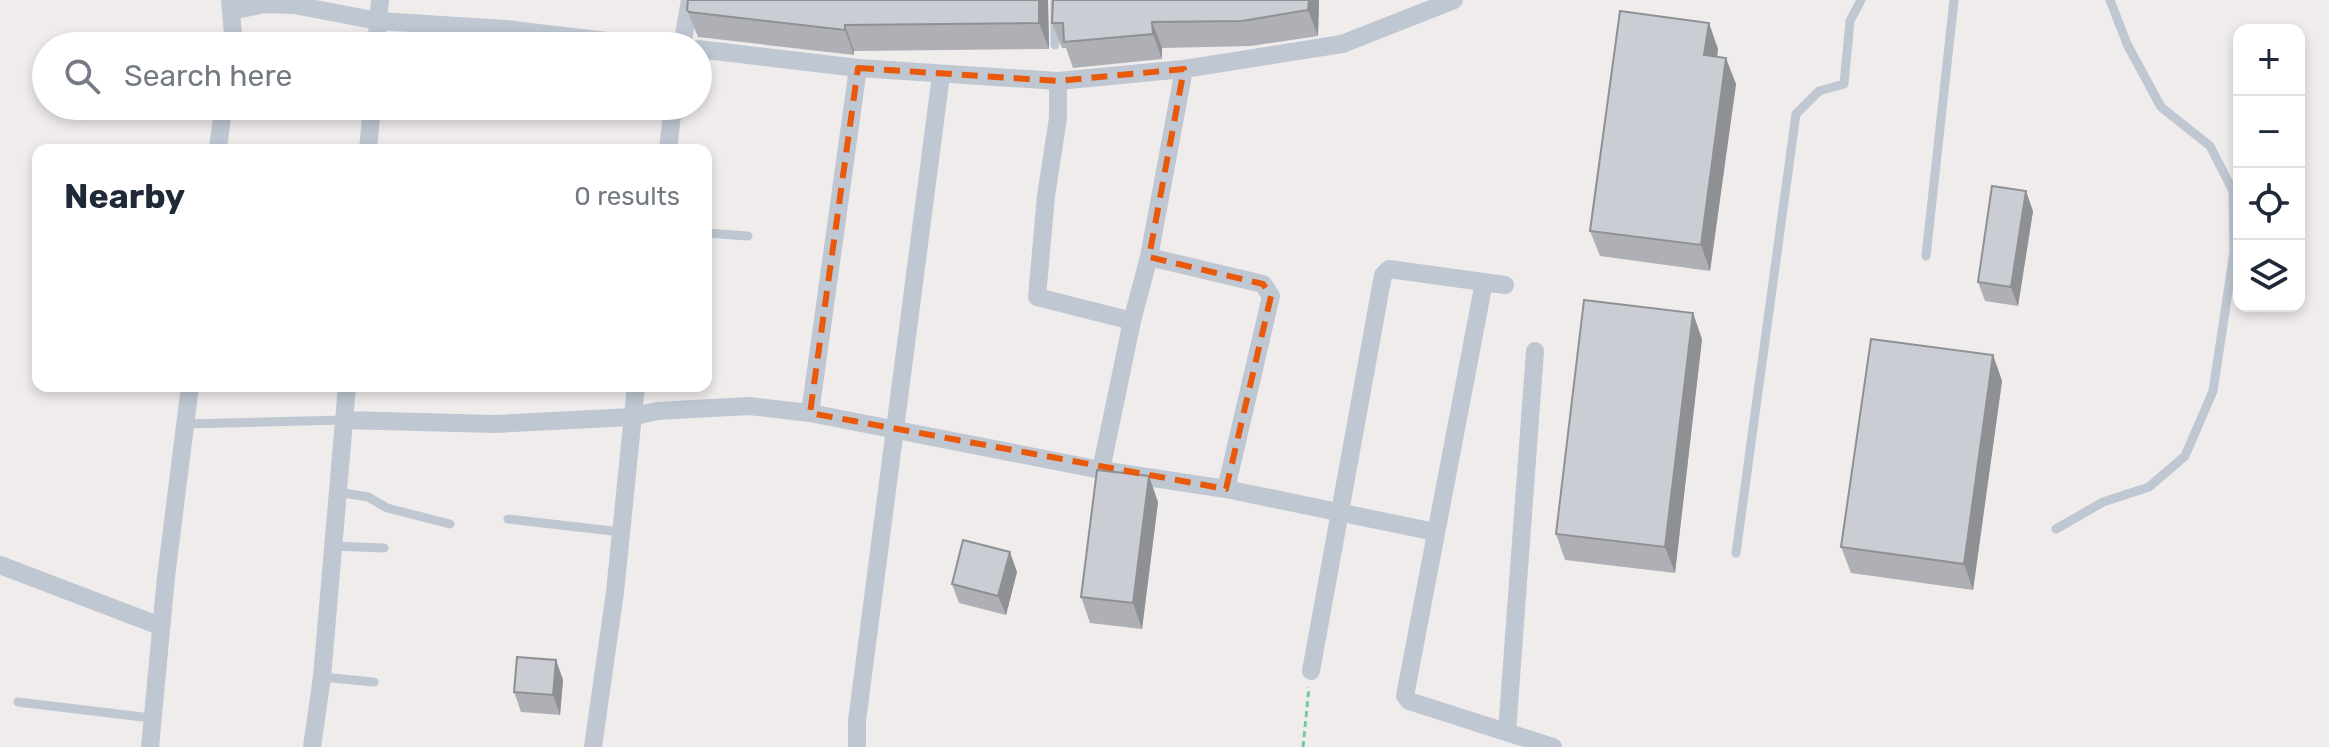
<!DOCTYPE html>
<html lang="en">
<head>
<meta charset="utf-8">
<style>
  body { margin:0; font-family:Rubik,sans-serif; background:#f2f2f3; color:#1f2937 }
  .controls { position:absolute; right:24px; top:24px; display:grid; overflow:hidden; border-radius:16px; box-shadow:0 4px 12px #0003 }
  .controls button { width:72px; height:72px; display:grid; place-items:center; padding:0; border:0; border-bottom:2px solid #e0e1e3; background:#fff; color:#1f2937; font:40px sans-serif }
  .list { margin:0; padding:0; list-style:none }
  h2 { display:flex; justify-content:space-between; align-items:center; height:104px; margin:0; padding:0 32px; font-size:34px }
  h2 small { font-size:26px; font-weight:400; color:#747a83 }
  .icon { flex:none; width:44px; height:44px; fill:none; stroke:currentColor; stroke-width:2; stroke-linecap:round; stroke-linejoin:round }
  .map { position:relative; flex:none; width:2329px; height:747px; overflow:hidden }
  .search { position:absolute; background:#fff; box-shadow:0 4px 12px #0003; left:32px; top:32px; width:680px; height:88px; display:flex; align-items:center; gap:20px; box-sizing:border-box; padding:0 28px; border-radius:44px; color:#747a83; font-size:30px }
  .panel { position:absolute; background:#fff; box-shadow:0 4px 12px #0003; left:32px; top:144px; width:680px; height:248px; border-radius:16px }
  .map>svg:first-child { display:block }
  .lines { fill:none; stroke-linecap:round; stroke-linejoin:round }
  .path { stroke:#70cca7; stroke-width:3; stroke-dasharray:6 4; stroke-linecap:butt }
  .lane { stroke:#bec7d2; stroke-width:9 }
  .street { stroke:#bec7d2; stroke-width:18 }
  .wall { fill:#afb0b6 }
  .shaded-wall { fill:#8e9094 }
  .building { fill:#cbcdd4; stroke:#8e9094; stroke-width:2 }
  .marked { fill:none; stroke:#e8590c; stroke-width:6; stroke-dasharray:16 10; stroke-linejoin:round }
</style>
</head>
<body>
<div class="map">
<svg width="2329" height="747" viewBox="0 0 2329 747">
  <rect width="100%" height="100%" fill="#efeceb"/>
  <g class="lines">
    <path class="path" d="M1303 747 1309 687"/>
    <path class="lane" d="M1055 45V0
      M706 233 748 236
      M1926 256 1954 0
      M185 424 344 420
      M337 492 368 497 387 508 450 524
      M508 519 621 532
      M2056 529 2103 502 2149 487 2185 456 2213 391 2234 252 2233 191 2210 146 2161 107 2127 44 2110 0
      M332 546 384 548
      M1736 553 1796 114 1819 91 1844 84 1850 21 1861 0
      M322 677 374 682
      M18 702 151 718"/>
    <path class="street" d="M230 1 233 34 231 46
      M231 11 265 4 294 5 378 21 505 29 649 46
      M376 46 380 0
      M682 46 690 0
      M698 49 858 68 1058 81 1184 69 1342 44 1454 0
      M1058 81V118L1046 196 1037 297 1132 321
      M218 150 223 106
      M368 150 372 106
      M668 150 673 106
      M1149 257 1263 284 1271 296 1226 489
      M1484 282 1405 696 1409 701 1553 747
      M810 413 858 68
      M344 420 495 424 632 417 657 411 749 406 810 413 1101 470 1226 489 1435 532
      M1101 470 1132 321 1149 257 1184 69
      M0 565 160 626
      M1311 671 1383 275 1389 269 1505 285
      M1507 732 1535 351
      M150 747 166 577 190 386
      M312 747 322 677 347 386
      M593 747 615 592 636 386
      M857 747V721L941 75"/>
  </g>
  <path class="wall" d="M688 0H1048L1049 49 854 51V55L698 37 687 10Z
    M1319 0 1318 36 1251 46 1162 48V59L1073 68 1066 48H1062L1052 23Z
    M1718 49 1717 57 1736 84 1710 271 1600 256 1590 231Z
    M2033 211 2018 306 1985 301 1978 282Z
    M1702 339 1675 573 1565 560 1556 534Z
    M1993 355 2002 381 1973 590 1851 573 1841 547Z
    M1158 502 1142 629 1090 623 1081 597Z
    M1017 572 1006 615 959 603 952 584Z
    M556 660 563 680 560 715 521 712 514 692Z"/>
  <path class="shaded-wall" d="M1039 0H1048L1049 49 1039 23Z
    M1309 0H1319L1318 36 1308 10Z
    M1152 22 1162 48V59L1153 34Z
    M1709 23 1718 49 1714 81 1704 55Z
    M845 25 854 51V55L845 30Z
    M1726 58 1736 84 1710 271 1701 245Z
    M2026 191 2033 211 2018 306 2011 287Z
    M1693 313 1702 339 1675 573 1665 547Z
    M1993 355 2002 381 1973 590 1964 564Z
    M1149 476 1158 502 1142 629 1133 603Z
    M1010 552 1017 572 1006 615 998 596Z
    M556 660 563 680 560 715 553 695Z"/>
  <path class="building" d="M688 0H1039V23L845 25V30L689 12 687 10Z
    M1053 0H1309L1308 10 1242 21 1152 22 1153 34 1064 42 1063 23H1052Z
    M1620 11 1709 23 1704 55 1726 58 1701 245 1590 231Z
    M1992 186 2026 191 2011 287 1978 282Z
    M1584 300 1693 313 1665 547 1556 534Z
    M1871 339 1993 355 1964 564 1841 547Z
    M1097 470 1149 476 1133 603 1081 597Z
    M963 540 1010 552 998 596 952 584Z
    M517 657 556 660 553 695 514 692Z"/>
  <path class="marked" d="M858 68 1058 81 1184 69 1149 257 1263 284 1271 296 1226 489 810 413Z"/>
</svg>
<div class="controls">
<button>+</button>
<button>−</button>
<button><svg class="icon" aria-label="locate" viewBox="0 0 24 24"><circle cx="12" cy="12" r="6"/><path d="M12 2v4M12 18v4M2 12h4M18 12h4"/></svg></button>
<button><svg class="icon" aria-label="layers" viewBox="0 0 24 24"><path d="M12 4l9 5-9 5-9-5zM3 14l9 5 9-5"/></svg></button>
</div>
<div class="search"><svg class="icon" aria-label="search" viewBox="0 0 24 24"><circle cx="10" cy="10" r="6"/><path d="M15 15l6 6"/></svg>Search here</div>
<section class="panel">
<h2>Nearby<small>0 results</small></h2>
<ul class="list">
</ul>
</section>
</div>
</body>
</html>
